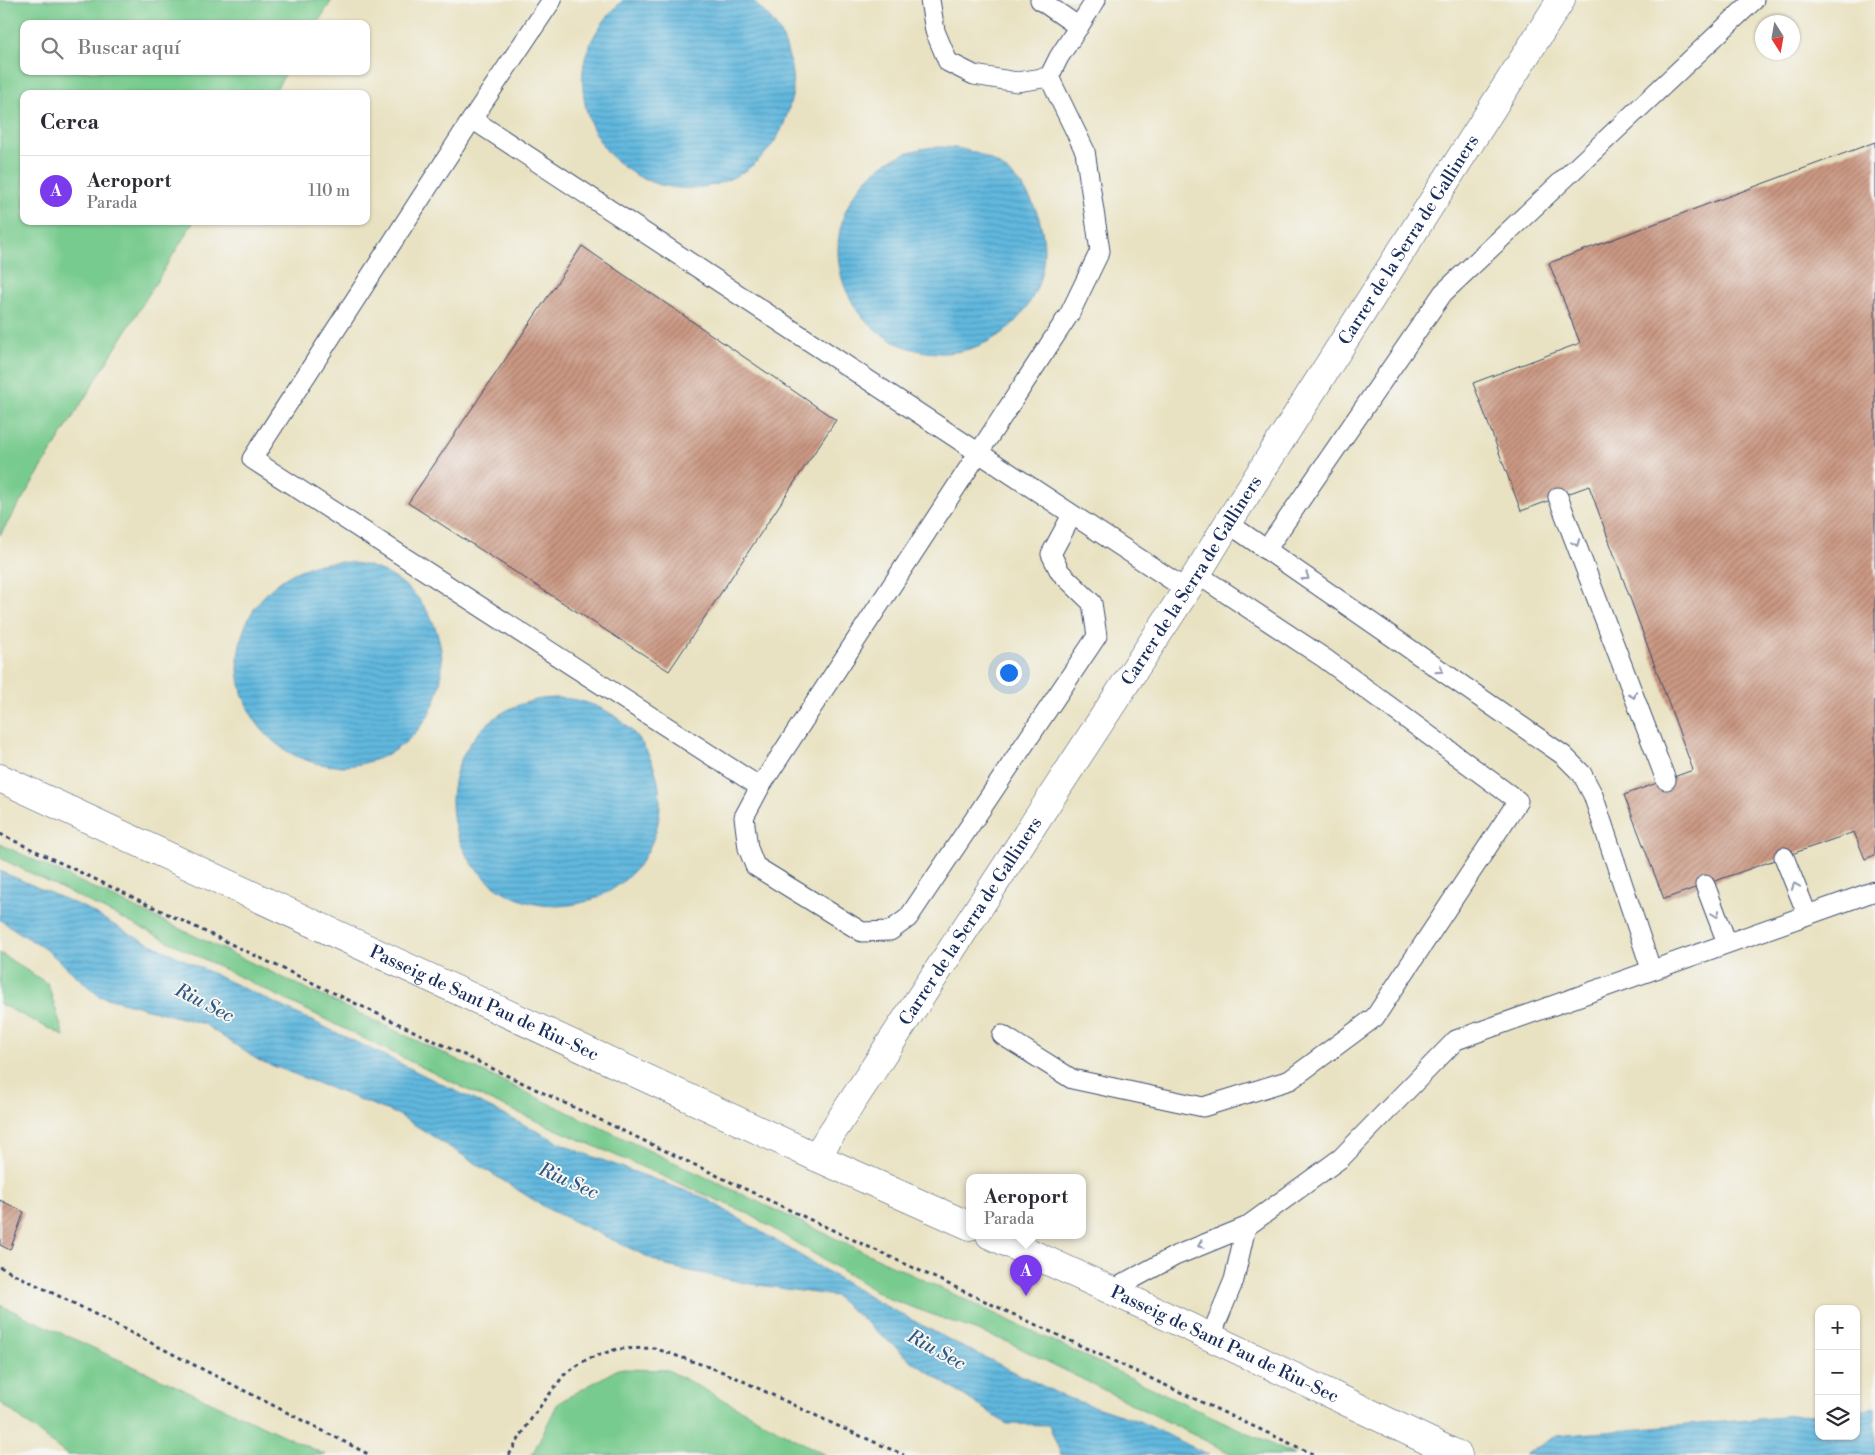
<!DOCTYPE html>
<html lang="es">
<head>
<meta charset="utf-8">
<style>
  body { margin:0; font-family:"Libre Bodoni",serif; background:#f2f2f3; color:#2b2b33 }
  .controls { position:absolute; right:15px; bottom:15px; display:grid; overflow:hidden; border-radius:10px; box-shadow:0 1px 4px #0004 }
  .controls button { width:45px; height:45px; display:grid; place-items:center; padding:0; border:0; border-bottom:1px solid #e1e1e2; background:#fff; color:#2b2b33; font:25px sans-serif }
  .compass { position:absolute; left:1755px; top:15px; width:45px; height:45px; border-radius:50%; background:#fff; box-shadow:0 1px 4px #0004; rotate:169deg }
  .you { position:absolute; left:1008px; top:672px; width:18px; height:18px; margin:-12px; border:4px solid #fff; border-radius:50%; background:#1a73e8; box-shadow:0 0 0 8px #1a73e833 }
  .badge { display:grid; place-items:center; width:32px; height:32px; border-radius:50%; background:#7c3aed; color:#fff; font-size:16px; font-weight:700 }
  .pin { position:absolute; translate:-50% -41px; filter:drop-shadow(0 1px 2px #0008) }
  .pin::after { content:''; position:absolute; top:26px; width:18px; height:15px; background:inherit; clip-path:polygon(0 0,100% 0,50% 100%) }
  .popup { position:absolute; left:966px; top:1174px; width:120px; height:65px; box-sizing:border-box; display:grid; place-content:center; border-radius:10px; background:#fff; filter:drop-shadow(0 1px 4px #0005); font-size:16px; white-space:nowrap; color:#7c7c81 }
  .popup b { font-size:19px; color:#2b2b33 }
  .popup::after { content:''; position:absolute; left:50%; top:100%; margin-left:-10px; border:10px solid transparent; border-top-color:#fff }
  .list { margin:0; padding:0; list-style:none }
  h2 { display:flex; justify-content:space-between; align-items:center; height:65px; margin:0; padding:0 20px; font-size:21px }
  h2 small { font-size:16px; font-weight:400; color:#7c7c81 }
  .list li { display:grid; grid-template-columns:32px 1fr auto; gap:15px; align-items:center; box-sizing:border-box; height:70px; padding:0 20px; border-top:1px solid #e1e1e2 }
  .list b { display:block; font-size:19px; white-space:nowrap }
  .list p { margin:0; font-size:16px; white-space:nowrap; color:#7c7c81 }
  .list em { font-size:16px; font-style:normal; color:#7c7c81 }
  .icon { flex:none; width:28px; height:28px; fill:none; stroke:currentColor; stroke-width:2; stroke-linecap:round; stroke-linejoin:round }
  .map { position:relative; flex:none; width:1875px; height:1455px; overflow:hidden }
  .search { position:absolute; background:#fff; box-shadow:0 1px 4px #0004; left:20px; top:20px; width:350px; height:55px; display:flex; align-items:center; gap:12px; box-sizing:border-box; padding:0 18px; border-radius:10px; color:#7c7c81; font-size:19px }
  .panel { position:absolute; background:#fff; box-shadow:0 1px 4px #0004; left:20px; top:90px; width:350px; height:135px; border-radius:10px }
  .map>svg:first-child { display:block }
  .green { fill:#78cb8e; stroke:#4a7d76 }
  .water { fill:url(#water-rules); stroke:#3e749e }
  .building { fill:url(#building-hatch) }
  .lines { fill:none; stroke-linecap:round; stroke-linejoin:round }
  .service-casing { stroke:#3a4a6d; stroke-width:21 }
  .minor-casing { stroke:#3a4a6d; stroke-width:29 }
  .path { stroke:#3a4a6d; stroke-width:3; stroke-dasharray:4 4; stroke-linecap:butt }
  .service { stroke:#fff; stroke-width:19 }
  .minor { stroke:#fff; stroke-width:28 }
  .oneway { stroke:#8d97ae }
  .labels { text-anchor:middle; stroke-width:4; stroke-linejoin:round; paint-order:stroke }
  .street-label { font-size:18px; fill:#1b2f5e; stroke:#f6f6f2 }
  .water-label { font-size:19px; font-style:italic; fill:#305884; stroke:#f6f6f2 }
</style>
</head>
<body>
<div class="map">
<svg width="1875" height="1455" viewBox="0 0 1875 1455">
  <defs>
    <pattern id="water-rules" width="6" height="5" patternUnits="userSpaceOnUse" patternTransform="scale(1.25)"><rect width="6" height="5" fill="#61b8de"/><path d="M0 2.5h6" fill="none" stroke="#4f96b7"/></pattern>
    <pattern id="building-hatch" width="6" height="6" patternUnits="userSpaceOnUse" patternTransform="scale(1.25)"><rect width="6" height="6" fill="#cb9882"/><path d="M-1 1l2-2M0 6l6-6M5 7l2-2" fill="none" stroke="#a47c6e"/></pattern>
  </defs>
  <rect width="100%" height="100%" fill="#f6f6f2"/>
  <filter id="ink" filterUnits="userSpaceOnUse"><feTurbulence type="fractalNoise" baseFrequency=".02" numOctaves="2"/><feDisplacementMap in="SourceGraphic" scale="10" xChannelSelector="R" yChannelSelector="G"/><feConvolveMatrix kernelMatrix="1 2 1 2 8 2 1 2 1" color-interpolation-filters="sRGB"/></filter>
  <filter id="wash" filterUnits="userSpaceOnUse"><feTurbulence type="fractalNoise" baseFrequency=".0096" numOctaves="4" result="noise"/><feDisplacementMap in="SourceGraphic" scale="20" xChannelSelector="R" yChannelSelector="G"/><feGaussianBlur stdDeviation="1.12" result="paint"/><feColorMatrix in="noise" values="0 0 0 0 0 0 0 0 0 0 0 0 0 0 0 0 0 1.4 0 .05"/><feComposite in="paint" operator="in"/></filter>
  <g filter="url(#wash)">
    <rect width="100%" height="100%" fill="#e9e2c2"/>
    <path class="green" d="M0 0H332L317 24H24V71H287L273 94H24V221H194L0 535Z
      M0 844 1294 1455H1234L1008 1342 887 1298 749 1214 478 1095 0 858Z
      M0 953 48 984 64 1036 0 1004Z
      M0 1305 326 1455H67L0 1402Z
      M618 1369 668 1370 825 1455H532L558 1403Z"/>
    <path class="water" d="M623 0H752C759 7 767 14 773 22 787 39 793 69 793 90 793 96 790 102 789 108 782 134 771 151 750 167 689 213 600 181 585 104 582 88 581 69 587 52 595 30 607 16 623 0Z
      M838 250a103 103 0 1 1 206 0a103 103 0 1 1-206 0Z
      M238 664a102 102 0 1 1 204 0a102 102 0 1 1-204 0Z
      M452 802a104 104 0 1 1 208 0a104 104 0 1 1-208 0Z
      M0 871 85 908 126 932 385 1056 575 1150 705 1198 876 1301 948 1339 1065 1397 1139 1421 1209 1455H1061L1049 1425 1007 1424 913 1362 835 1296 745 1283 667 1266 548 1209 399 1115 258 1060 204 1024 99 996 48 951 0 920Z
      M1875 1408V1455H1525L1556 1436 1819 1414V1436H1856V1411Z"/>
    <g id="blocks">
      <path class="building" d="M1875 142V855L1865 859 1854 832 1664 899 1624 795 1693 770 1589 486 1521 511 1473 383 1580 343 1549 263Z
        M582 246 836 420 669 671 408 503Z
        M0 1200 24 1212 10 1250 0 1245Z"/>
    </g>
  </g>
  <g filter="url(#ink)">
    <use href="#blocks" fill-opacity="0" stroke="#3a4a6d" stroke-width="1"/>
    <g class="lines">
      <defs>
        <path id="service" d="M930 0 935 31 948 62 974 75 1017 82 1049 77
          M1040 0 1079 27
          M1096 0 1059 57 1049 77 1085 151 1100 251 1070 313 760 787 252 459 472 119C710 276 948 433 1187 590
          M472 119 552 0
          M1558 497 1666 780
          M1228 523 1563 755 1582 774 1593 795 1651 969
          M1266 550 1443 293 1754 0
          M760 787 744 817 748 848 755 866 862 932 890 931 908 918 1097 636 1092 603 1060 572 1051 554 1072 515
          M1784 857 1807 914
          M1705 885 1727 943
          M1002 1035 1072 1079 1203 1107 1290 1080 1375 1017 1518 801 1324 658 1197 574
          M1112 1290 1175 1256 1246 1227 1341 1158 1456 1040 1875 891
          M1210 1338 1234 1280 1246 1227"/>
        <g id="minor">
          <path id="s1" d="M0 778 816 1157 970 1226"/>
          <path id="s2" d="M816 1157 1197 574 1228 523 1561 0"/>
          <path id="s3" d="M990 1235C1147 1305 1302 1381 1458 1455"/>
        </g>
      </defs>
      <use href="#service" class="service-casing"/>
      <use href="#minor" class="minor-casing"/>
      <path class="path" d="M0 834 781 1206 1315 1455
        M0 1267 79 1306 370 1455
        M509 1455 533 1416 564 1375 587 1359 617 1349 654 1348 726 1373 840 1427 904 1455"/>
      <use href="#service" class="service"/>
      <use href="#minor" class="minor"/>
    </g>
    <defs><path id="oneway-chevron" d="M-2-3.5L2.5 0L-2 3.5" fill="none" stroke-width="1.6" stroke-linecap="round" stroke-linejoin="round" transform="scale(1.25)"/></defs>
    <g class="oneway">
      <use href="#oneway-chevron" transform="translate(1576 543) rotate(69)"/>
      <use href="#oneway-chevron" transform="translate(1306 577) rotate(35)"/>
      <use href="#oneway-chevron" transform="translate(1440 670) rotate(35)"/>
      <use href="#oneway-chevron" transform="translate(1633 695) rotate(69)"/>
      <use href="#oneway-chevron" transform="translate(1795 886) rotate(-112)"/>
      <use href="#oneway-chevron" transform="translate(1716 914) rotate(69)"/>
      <use href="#oneway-chevron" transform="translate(1201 1245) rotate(158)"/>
    </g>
  </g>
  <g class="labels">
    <g class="street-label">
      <text dy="6" stroke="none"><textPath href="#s2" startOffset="1092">Carrer de la Serra de Galliners</textPath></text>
      <text dy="6" stroke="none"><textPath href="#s2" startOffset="688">Carrer de la Serra de Galliners</textPath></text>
      <text dy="6" stroke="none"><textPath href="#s2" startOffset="282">Carrer de la Serra de Galliners</textPath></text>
      <text dy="6" stroke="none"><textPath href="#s1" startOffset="534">Passeig de Sant Pau de Riu-Sec</textPath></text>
      <text dy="6" stroke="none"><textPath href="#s3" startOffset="259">Passeig de Sant Pau de Riu-Sec</textPath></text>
    </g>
    <g class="water-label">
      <text transform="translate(205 1002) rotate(27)" y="7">Riu Sec</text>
      <text transform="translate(569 1180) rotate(24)" y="7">Riu Sec</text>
      <text transform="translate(937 1349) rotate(29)" y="7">Riu Sec</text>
    </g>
  </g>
</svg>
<div class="controls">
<button>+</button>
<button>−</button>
<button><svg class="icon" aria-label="layers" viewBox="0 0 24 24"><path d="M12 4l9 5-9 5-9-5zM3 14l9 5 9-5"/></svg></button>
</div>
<svg class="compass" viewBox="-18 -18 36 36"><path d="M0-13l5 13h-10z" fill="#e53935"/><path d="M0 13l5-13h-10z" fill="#7c7c81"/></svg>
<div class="you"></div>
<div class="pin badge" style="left:1026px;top:1296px">A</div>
<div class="popup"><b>Aeroport</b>Parada</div>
<div class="search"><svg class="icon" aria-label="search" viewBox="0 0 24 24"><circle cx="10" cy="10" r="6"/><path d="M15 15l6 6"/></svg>Buscar aquí</div>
<section class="panel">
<h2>Cerca<small></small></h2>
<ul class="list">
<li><span class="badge">A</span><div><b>Aeroport</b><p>Parada</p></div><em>110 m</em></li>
</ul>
</section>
</div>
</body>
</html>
